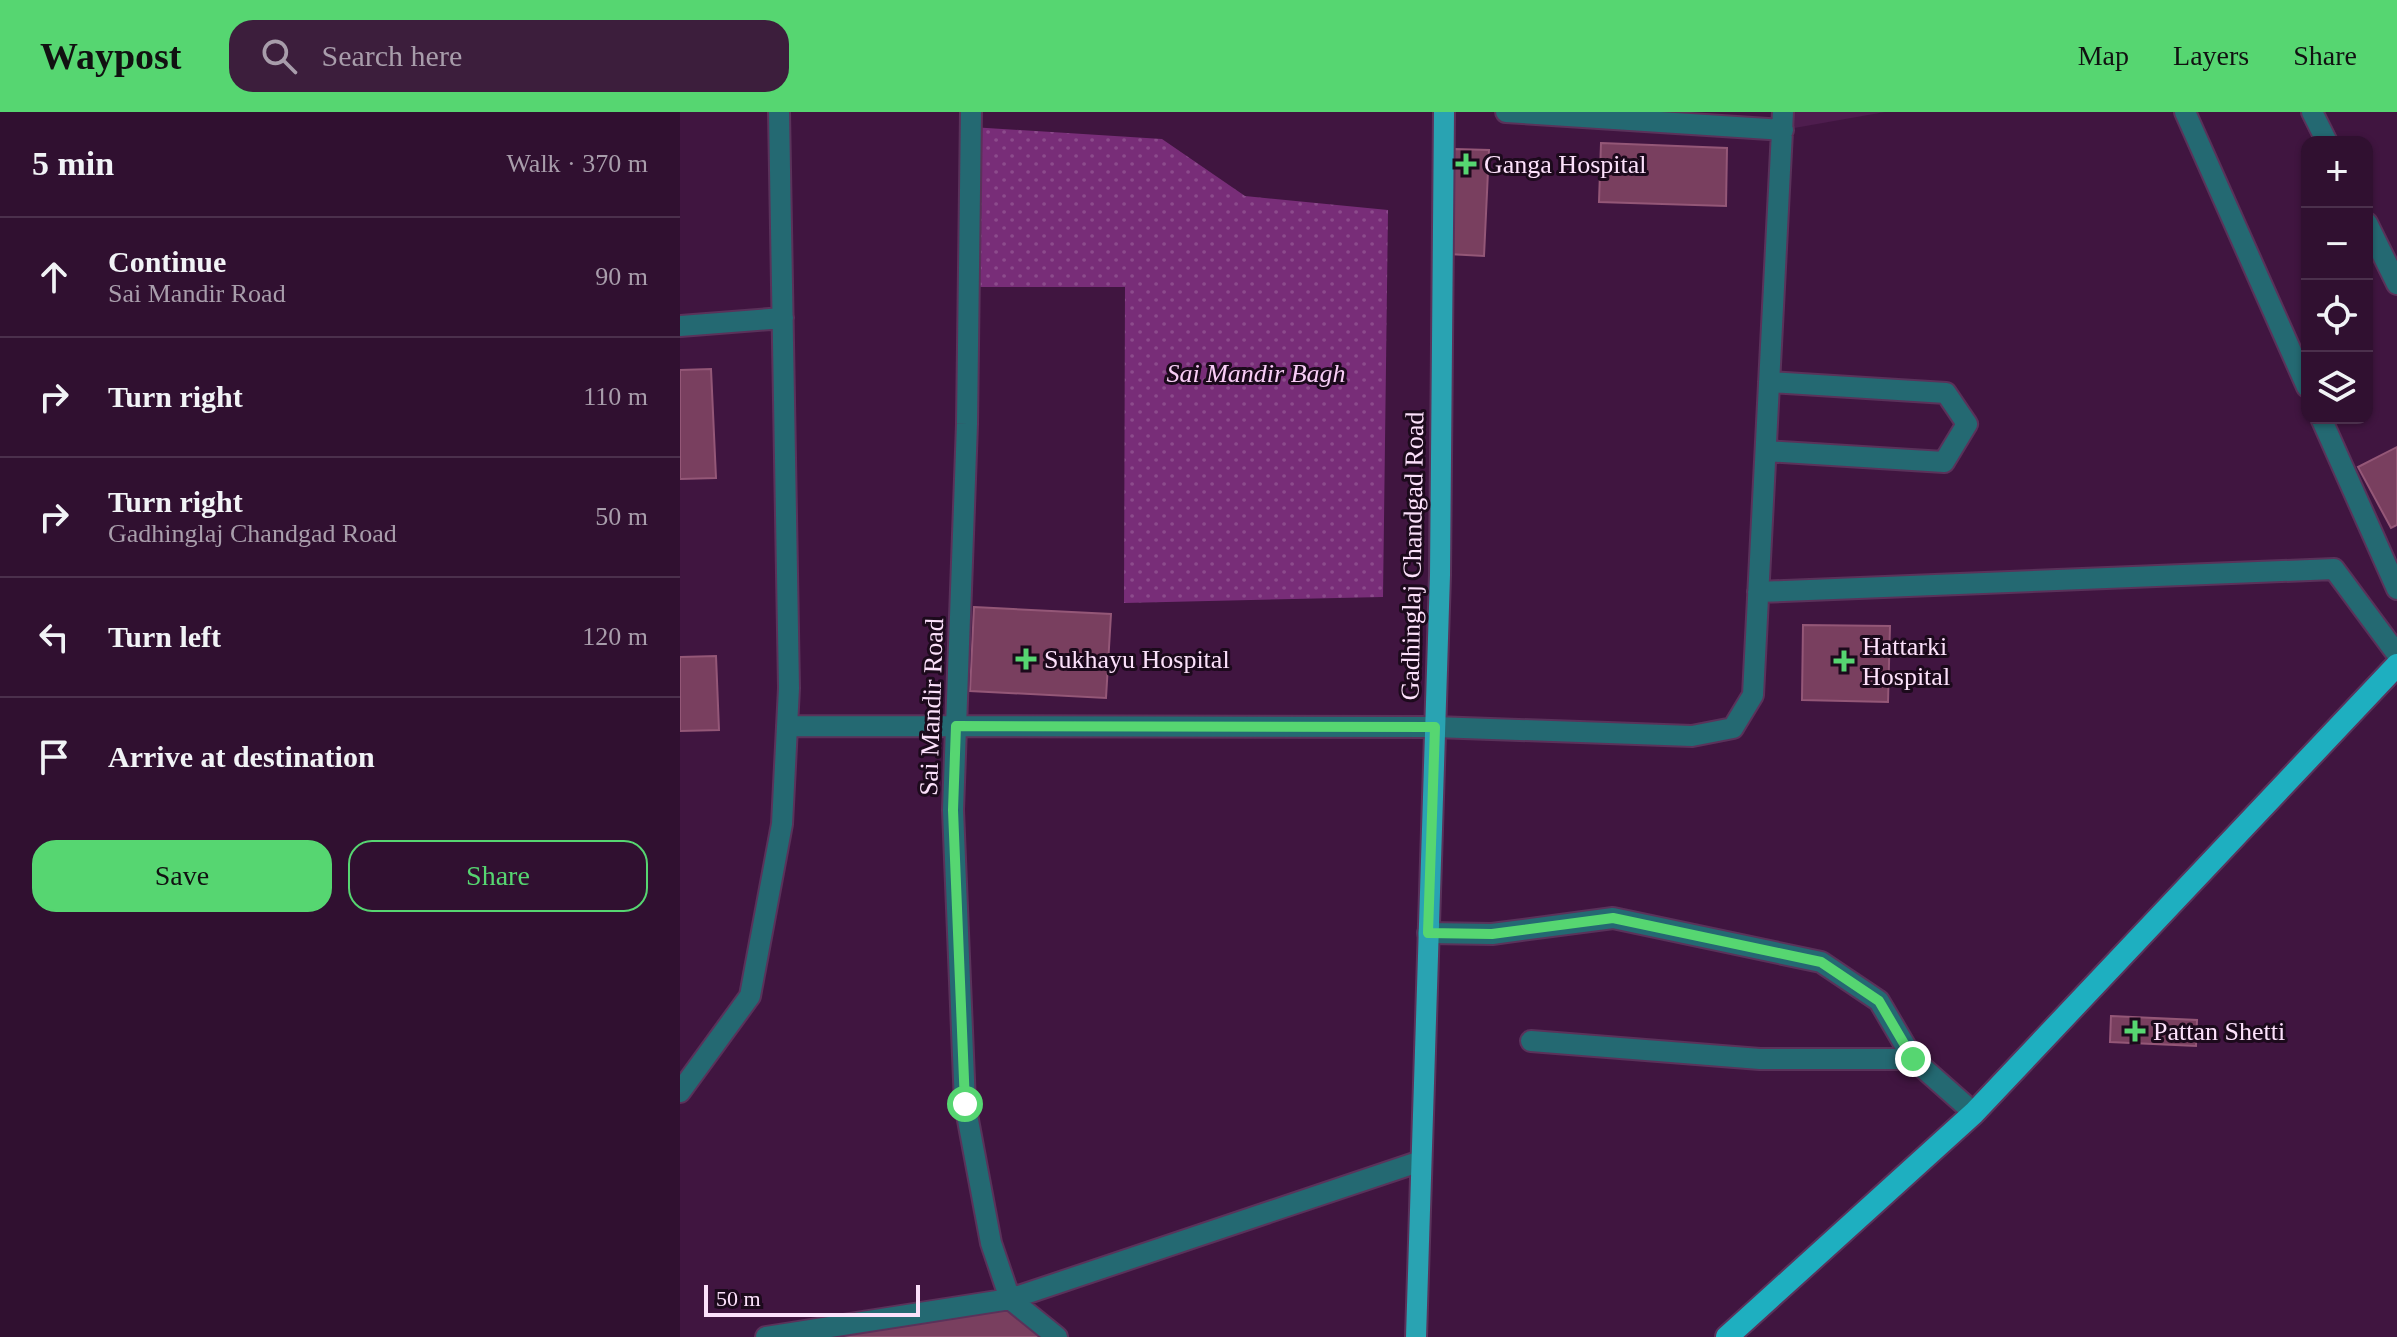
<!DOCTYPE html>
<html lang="en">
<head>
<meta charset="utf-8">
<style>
  body { margin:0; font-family:"Times New Roman",serif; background:#3c1e3c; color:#f1f3f6 }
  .controls { position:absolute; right:24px; top:24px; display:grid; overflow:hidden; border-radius:16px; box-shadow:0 2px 6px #0004 }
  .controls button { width:72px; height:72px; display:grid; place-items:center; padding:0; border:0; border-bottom:2px solid #4b304c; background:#301030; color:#f1f3f6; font:40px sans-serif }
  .scale { position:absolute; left:24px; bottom:20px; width:216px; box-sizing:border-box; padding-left:8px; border:4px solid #fce1fb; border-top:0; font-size:22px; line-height:28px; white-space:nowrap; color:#fce1fb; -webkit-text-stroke:6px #1c0a1c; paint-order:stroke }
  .stop { position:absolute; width:24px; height:24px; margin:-18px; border:6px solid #56d671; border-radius:50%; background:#fff }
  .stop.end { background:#56d671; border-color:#fff; box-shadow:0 2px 8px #0008 }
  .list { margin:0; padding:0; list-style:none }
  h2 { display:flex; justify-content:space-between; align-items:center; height:104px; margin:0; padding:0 32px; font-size:34px }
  h2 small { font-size:26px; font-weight:400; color:#a89dab }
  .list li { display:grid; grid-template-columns:52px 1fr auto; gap:24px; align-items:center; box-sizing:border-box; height:120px; padding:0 32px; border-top:2px solid #4b304c }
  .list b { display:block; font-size:30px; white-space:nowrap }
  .list p { margin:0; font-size:26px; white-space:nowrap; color:#a89dab }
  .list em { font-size:26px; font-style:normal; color:#a89dab }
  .actions { display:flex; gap:16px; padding:24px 32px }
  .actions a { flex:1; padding:18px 0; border:2px solid #56d671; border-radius:24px; text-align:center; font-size:28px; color:#56d671 }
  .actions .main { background:#56d671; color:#111 }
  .icon { flex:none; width:44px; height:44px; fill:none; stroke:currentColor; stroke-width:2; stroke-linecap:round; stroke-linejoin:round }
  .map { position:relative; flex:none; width:1717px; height:1225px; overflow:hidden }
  header { display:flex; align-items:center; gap:48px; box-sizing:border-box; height:112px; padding:0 40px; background:#56d671; color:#111 }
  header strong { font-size:38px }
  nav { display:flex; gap:44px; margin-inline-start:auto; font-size:28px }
  .search { width:560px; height:72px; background:#3c1e3c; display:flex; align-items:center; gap:20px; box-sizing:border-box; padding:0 28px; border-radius:24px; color:#a89dab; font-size:30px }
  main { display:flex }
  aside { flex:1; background:#301030 }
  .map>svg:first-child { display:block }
  .built { fill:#4e1d4e }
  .green { fill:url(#green-dots) }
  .building { fill:#793f5f; stroke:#945777; stroke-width:2 }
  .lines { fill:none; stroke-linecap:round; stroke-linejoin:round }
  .minor-casing { stroke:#5a325a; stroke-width:24 }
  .primary-casing { stroke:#5a325a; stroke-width:24 }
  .trunk-casing { stroke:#5a325a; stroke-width:26 }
  .minor { stroke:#246972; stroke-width:20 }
  .primary { stroke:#29a3b2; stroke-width:20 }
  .trunk { stroke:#1eafc0; stroke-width:22 }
  .route { stroke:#56d671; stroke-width:10 }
  .poi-dot { fill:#56d671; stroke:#1c0a1c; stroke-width:3 }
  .labels { text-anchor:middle; stroke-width:6; stroke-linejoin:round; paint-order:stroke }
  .poi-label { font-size:26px; fill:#fce1fb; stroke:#1c0a1c; text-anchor:start }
  .park-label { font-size:26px; font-style:italic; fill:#f9cef7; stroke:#1c0a1c }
  .street-label { font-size:26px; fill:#fce1fb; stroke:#1c0a1c }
</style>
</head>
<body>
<header>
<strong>Waypost</strong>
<div class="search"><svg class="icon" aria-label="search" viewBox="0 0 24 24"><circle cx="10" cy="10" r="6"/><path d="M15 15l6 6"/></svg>Search here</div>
<nav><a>Map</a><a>Layers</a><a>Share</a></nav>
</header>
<main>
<aside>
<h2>5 min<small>Walk · 370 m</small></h2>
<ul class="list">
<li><svg class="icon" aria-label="ahead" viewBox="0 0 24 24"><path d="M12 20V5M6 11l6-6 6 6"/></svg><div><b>Continue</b><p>Sai Mandir Road</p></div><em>90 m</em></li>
<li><svg class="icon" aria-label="right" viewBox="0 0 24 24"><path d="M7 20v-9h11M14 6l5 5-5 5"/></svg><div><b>Turn right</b></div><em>110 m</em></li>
<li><svg class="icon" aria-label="right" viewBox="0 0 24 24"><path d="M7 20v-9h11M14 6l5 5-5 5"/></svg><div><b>Turn right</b><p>Gadhinglaj Chandgad Road</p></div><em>50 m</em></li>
<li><svg class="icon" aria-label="left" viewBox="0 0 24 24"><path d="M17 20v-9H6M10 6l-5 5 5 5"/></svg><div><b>Turn left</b></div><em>120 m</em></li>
<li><svg class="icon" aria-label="arrive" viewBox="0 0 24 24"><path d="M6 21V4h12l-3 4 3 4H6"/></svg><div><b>Arrive at destination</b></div></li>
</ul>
<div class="actions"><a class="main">Save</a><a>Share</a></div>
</aside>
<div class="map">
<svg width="1717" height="1225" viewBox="0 0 1717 1225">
  <defs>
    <pattern id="green-dots" width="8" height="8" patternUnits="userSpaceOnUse" patternTransform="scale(2)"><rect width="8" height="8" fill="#782d78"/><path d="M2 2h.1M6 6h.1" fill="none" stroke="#8c4b8c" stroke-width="1.8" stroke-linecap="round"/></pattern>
  </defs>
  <rect width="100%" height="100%" fill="#401540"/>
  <path class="built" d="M1103 0H1205L1103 18Z"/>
  <path class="green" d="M291 15 482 27 565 84 708 98 703 485 444 491 445 175H289Z"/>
  <path class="building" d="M921 31 1047 36 1046 94 919 90Z
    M774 37 809 38 804 144 768 142Z
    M31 257 36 366 0 367V258Z
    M1717 335V413L1711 416 1678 355Z
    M294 495 431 502 426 586 290 579Z
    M1123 513 1210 514 1208 590 1122 588Z
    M36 544 39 618 0 619V545Z
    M1431 904 1517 908 1516 934 1430 930Z
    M330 1187 377 1225H86Z"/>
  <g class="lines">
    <defs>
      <path id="minor" d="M291 0 287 312 273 698 285 992 311 1131 330 1187
        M826 0 1103 18
        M1505 0 1627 275
        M1632 0 1647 30
        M1687 111 1717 172
        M0 214 103 206
        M1641 306 1717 477
        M1086 339 1264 350 1287 312 1266 281 1089 270
        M1078 480 1654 457 1717 542
        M107 614 755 615 1012 624 1053 616 1073 583 1103 0
        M748 821 812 822 933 806 1141 850 1199 889 1233 947 1294 1001
        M851 929 1080 947H1233
        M0 980 70 884 102 712 109 576 99 0
        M330 1187 377 1225
        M86 1225 330 1187 741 1049"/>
      <path id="primary" d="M736 1225 760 463 764 0"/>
      <path id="trunk" d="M1047 1225 1294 1001 1717 553"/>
    </defs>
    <use href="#minor" class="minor-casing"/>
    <use href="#primary" class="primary-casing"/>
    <use href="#trunk" class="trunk-casing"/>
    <use href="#minor" class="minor"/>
    <use href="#primary" class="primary"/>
    <use href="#trunk" class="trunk"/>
  </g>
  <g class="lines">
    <path class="route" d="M285 992 273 698 276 614 755 615 748 821 812 822 933 806 1141 850 1199 889 1233 947"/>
  </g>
  <g class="poi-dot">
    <path d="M782 40h8v8h8v8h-8v8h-8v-8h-8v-8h8z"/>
    <path d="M342 535h8v8h8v8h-8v8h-8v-8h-8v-8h8z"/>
    <path d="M1160 537h8v8h8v8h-8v8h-8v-8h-8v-8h8z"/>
    <path d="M1451 907h8v8h8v8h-8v8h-8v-8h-8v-8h8z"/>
  </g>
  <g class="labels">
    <g class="poi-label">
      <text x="804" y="61">Ganga Hospital</text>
      <text x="1182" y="543">Hattarki<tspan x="1182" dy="30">Hospital</tspan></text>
      <text x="364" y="556">Sukhayu Hospital</text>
      <text x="1473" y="928">Pattan Shetti</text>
    </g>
    <g class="park-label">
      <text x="576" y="270">Sai Mandir Bagh</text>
    </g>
    <g class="street-label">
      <text transform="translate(732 444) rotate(-89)" y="9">Gadhinglaj Chandgad Road</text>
      <text transform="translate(251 595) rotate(-88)" y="9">Sai Mandir Road</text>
    </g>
  </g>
</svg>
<div class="controls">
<button>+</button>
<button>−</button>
<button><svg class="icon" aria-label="locate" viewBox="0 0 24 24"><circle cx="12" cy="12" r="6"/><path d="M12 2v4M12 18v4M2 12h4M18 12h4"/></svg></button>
<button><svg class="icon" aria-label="layers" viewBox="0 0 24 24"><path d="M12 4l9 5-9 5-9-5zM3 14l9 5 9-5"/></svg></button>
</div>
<div class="scale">50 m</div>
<div class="stop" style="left:285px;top:992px"></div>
<div class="stop end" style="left:1233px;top:947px"></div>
</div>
</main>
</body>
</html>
